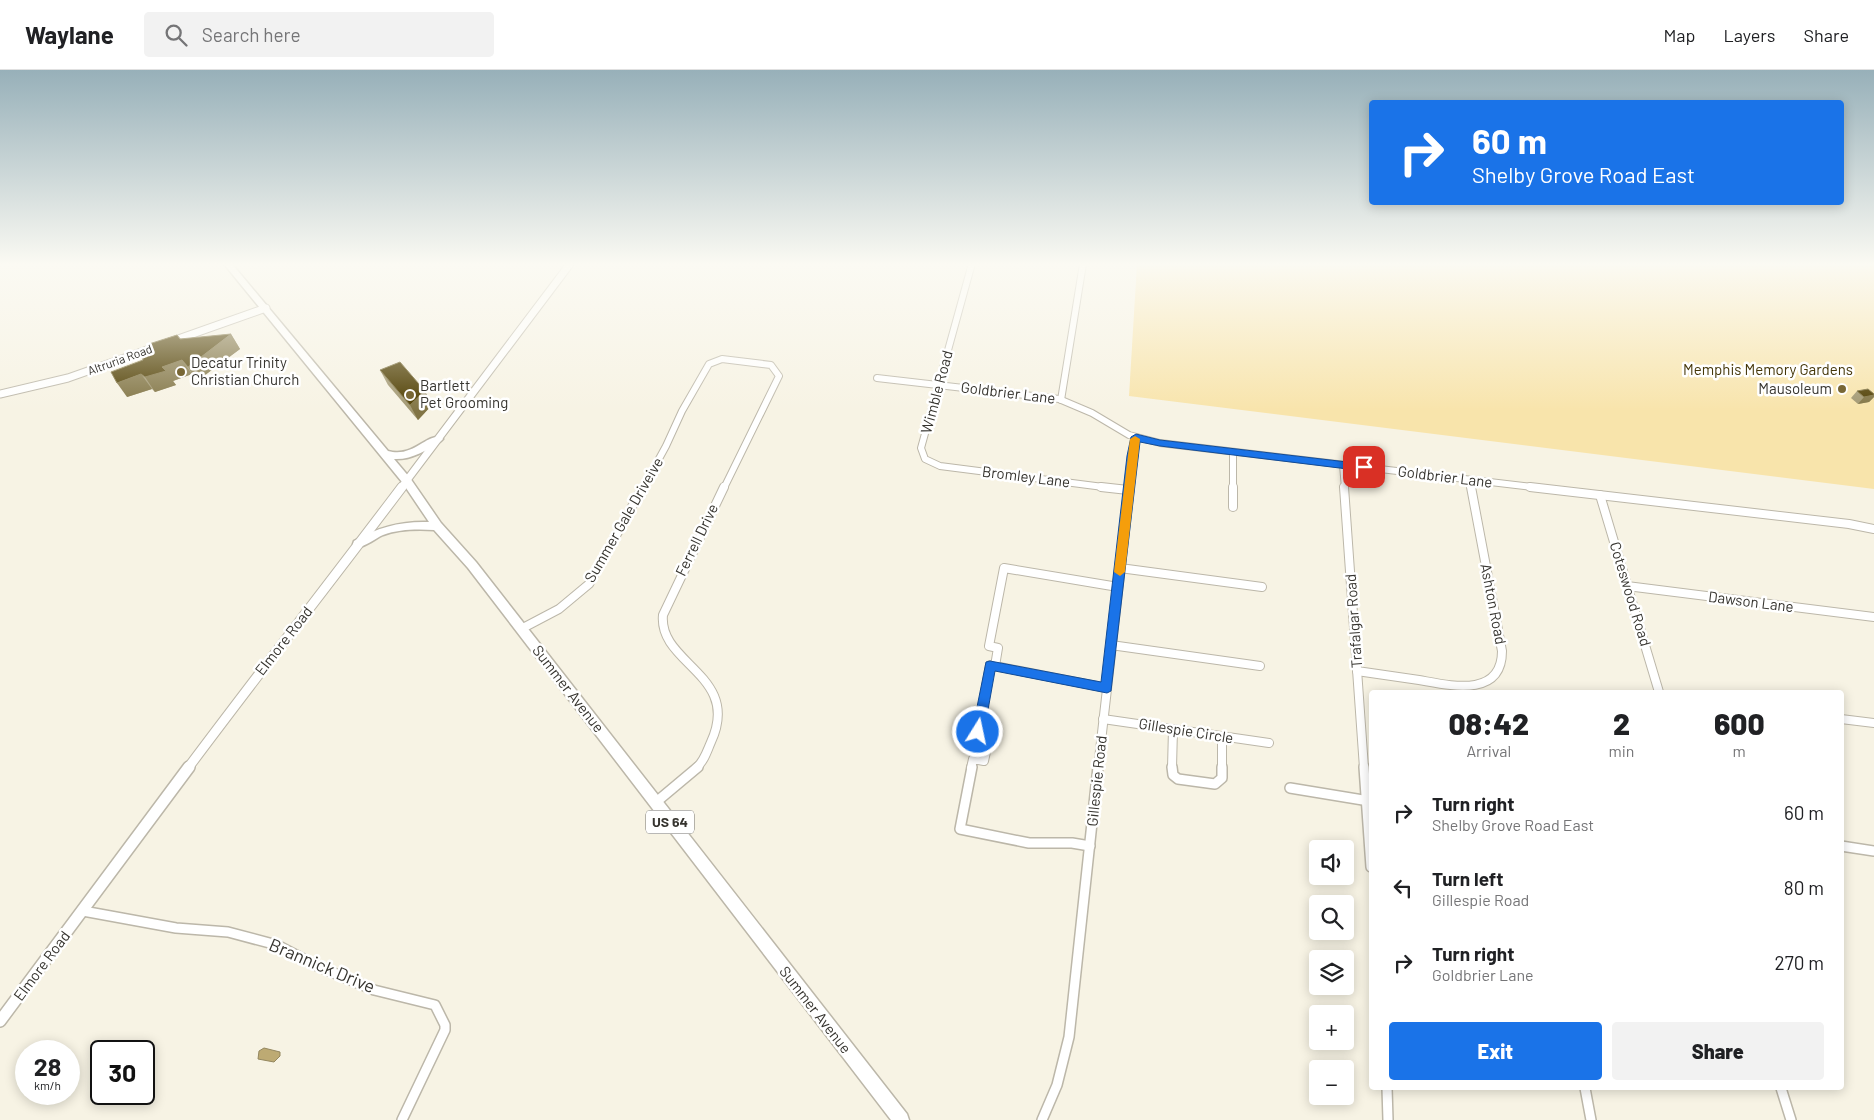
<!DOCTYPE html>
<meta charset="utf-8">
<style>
:root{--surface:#fff;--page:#f2f2f2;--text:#202124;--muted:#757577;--line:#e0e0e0;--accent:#1a73e8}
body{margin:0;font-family:Barlow,sans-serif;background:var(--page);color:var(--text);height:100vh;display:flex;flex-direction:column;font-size:19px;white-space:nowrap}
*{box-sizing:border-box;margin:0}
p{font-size:16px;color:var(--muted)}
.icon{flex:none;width:28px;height:28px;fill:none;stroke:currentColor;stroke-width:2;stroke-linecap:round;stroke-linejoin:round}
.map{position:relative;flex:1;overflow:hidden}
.panel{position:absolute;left:1369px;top:620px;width:475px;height:400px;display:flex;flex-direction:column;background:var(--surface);border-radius:5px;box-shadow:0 2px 12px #0003}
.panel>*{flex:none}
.banner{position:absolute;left:1369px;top:30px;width:475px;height:105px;border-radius:5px;box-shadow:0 2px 12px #0003;background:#1a73e8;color:#fff;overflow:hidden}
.buttons{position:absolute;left:1309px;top:770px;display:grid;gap:10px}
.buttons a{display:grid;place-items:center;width:45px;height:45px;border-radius:5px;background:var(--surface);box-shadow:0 2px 12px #0003;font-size:25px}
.speed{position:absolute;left:15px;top:970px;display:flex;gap:10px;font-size:25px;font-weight:700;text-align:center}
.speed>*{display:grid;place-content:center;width:65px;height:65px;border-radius:50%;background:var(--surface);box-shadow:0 2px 12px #0003;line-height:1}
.speed small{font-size:12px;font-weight:400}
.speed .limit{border:2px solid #111;border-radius:8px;background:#fff;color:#111}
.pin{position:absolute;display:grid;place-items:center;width:42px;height:42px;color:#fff;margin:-21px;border-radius:10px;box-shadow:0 2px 8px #0006}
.me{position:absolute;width:55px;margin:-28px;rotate:10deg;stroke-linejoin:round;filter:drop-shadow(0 0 4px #0008)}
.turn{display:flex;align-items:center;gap:18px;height:105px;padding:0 20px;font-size:22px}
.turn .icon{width:65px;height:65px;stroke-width:2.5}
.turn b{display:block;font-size:35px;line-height:42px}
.eta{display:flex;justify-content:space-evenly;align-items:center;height:85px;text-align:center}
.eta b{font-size:30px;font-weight:800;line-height:35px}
.cta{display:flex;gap:10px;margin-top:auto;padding:10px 20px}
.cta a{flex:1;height:58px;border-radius:5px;background:var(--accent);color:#fff;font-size:20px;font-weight:800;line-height:58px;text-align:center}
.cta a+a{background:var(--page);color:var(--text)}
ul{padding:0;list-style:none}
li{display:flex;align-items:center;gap:15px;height:75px;padding:0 20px}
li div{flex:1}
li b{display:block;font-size:19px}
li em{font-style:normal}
header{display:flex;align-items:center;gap:30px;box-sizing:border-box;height:70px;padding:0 25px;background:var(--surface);border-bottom:1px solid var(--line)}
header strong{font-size:24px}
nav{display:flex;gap:28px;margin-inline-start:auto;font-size:18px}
.search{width:350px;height:45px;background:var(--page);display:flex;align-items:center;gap:12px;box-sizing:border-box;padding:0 18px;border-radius:5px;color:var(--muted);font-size:19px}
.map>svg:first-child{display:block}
</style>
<header>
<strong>Waylane</strong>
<div class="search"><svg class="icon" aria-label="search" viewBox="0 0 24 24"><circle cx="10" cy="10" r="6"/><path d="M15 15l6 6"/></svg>Search here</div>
<nav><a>Map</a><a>Layers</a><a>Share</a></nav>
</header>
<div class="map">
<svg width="1874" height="1050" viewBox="0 0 1874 1050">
<rect width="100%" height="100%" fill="#f7f3e4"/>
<polygon fill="#f8e4ab" points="1137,194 1874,194 1874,419 1129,326"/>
<polygon fill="#bdaa73" stroke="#94875f" points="264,978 280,982 280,986 274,992 258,989 259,981"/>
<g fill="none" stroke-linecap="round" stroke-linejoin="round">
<g stroke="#bcb7a9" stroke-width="8">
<g id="minor-far2">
<polyline points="971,197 921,378 925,389 940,396 1111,418"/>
<polyline points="877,308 1059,329 1092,343 1129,365 1160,373 1541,418"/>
<polyline points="1061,330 1083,194"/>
<polyline points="1233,382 1233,418"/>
<polyline points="1343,395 1345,418"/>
<polyline points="1470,410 1471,418"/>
<polyline points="643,418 666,376 682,341 709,294 722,289 771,295 779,306 724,418"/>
<polyline points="1130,418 1136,367"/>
</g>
</g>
<g stroke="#bcb7a9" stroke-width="10">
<g id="minor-far1">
<polyline points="1101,417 1128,420"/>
<polyline points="1233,417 1233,437"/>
<polyline points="1344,417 1364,698"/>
<polyline points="1530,417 1849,454 1874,459"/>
<polyline points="1600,425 1659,622"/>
<polyline points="1120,498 1262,517"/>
<polyline points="1627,516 1874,547"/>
<polyline points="521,559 559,539 589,514 643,417"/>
<polyline points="1111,575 1260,596"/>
<polyline points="995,596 1107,618"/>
<path d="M1357,601C1378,604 1398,607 1419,610C1448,615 1502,629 1502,581L1471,417"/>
<polyline points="1103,649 1269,673"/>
<polyline points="1841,649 1874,653"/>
<polyline points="1222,666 1222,698"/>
<path d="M696,698C704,692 707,681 711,672C742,605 658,594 663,545L724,417"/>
<polyline points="971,698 973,689 984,691 990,664 978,662 990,595 995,596 998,578 989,576 1004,498 1118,517"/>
<polyline points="1098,698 1130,417"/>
<polyline points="1172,698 1173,659"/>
</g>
</g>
<g stroke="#bcb7a9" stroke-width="12">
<g id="minor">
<polyline points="972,697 960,759 1029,773 1072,773 1090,776"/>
<polyline points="1172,697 1173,705 1178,709 1215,714 1222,708 1222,697"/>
<polyline points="1364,697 1371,797"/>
<polyline points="1290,718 1369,731"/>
<polyline points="655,733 698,697"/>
<polyline points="1841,776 1874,781"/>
<polyline points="83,841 176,858 228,862 277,875 315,895 374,920 435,935 445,955 445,960 402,1050"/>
<polyline points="1387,1018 1388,1050"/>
<polyline points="1585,1018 1591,1050"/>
<polyline points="1781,1018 1791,1050"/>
<polyline points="1042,1050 1057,1015 1069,967 1098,697"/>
</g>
</g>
<g stroke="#bcb7a9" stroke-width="9">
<g id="tertiary-far2">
<polyline points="0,324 68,308 266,238"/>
<polyline points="401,418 570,194"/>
</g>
</g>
<g stroke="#bcb7a9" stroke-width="11">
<path id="tertiary-far1" d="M188,698C259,603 331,511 402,417"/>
</g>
<g stroke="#bcb7a9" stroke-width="14">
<polyline id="tertiary" points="0,951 189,697"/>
</g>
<g stroke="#bcb7a9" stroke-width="3">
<path id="primary" d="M224,194H232L388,381C413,388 426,364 441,367L443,369L441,371C427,380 412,390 394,389L410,408L441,453L476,492L907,1044L909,1050H891L468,498L434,460C417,459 399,459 383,465C374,469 363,479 354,477L353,474L354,471C378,457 401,451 429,452L402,412Z"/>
</g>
<use href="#minor-far2" stroke="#fff" stroke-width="6"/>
<use href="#minor-far1" stroke="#fff" stroke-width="8"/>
<use href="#minor" stroke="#fff" stroke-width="9"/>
<use href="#tertiary-far2" stroke="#fff" stroke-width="7"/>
<use href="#tertiary-far1" stroke="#fff" stroke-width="9"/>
<use href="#tertiary" stroke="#fff" stroke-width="11"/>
<use href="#primary" fill="#fff" fill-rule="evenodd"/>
</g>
<g fill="#a29872">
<polygon points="231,264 240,279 197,311 192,304 173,311 176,315 155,322 152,319 127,327 143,290 177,265 181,269"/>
<polygon points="380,300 432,335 418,350 388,315"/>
<polygon points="1857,321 1874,324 1874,327 1869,332 1858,334 1851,328"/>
</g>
<g fill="#817444">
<polygon points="231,264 240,279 197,311 188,297"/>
<polygon points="182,290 192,304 173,311 176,315 155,322 145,307 162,297"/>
<polygon points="141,304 152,319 127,327 117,313"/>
<polygon points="425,321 432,335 418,350 410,335"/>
<polygon points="1874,325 1874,327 1869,332 1858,334 1864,327"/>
</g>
<g fill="#4e3d00" stroke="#817444">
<polygon points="231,264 188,297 182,290 162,297 166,301 145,307 141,304 117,313 111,302 143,290 142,286 152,282 149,274 177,265 180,269"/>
<polygon points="400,292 425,321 410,335 380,300"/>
<polygon points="1868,319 1874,324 1874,325 1864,327 1857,321"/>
</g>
<linearGradient id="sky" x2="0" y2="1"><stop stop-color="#97b0b9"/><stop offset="0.57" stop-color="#fbfaf3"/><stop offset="1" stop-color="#fbfaf3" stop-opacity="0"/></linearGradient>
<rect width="1874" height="341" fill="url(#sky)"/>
<polygon fill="#1a73e8" stroke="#114b97" points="1136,364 1160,370 1364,394 1369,397 1364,401 1160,376 1140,372 1111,621 1107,623 995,601 984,662 982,666 978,668 974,666 972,662 986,592 990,591 1101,612 1127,386 1131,367"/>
<polygon fill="#f59e0b" points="1135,366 1140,369 1125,502 1120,506 1114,502 1130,369"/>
<g fill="#786735" stroke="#fff" stroke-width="2">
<circle cx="181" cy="302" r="5"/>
<circle cx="1842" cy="319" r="5"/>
<circle cx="410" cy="325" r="5"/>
</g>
<g text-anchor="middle" stroke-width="5" stroke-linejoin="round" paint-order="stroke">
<g font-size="12" fill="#36342f" stroke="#fff">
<text transform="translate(120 290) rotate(-20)" y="4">Altruria Road</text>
</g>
<rect fill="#fff" stroke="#72716d" stroke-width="1" x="646" y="740.5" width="48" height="23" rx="4"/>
<g font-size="14" font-weight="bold" fill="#36342f">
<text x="670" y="757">US 64</text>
</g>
<g font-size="15" fill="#36342f" stroke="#fff" text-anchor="start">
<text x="191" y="298">Decatur Trinity<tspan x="191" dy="17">Christian Church</tspan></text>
<text x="420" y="321">Bartlett<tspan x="420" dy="17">Pet Grooming</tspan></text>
<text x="1832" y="324" text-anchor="end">Mausoleum</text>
</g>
<g font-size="15" fill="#443608" stroke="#fff">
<text x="1768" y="305">Memphis Memory Gardens</text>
</g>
<g font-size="15" fill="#36342f" stroke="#fff">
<text transform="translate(937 322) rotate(-75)" y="5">Wimble Road</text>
<text transform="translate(1008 323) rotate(7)" y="5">Goldbrier Lane</text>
<text transform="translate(1026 407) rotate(7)" y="5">Bromley Lane</text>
<text transform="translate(1445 407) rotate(7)" y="5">Goldbrier Lane</text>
<text transform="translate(624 450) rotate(-60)" y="5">Summer Gale Driveive</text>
<text transform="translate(697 470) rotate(-64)" y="5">Ferrell Drive</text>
<text transform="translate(1630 524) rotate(73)" y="5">Coteswood Road</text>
<text transform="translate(1751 532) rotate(7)" y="5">Dawson Lane</text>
<text transform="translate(1493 534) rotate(79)" y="5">Ashton Road</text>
<text transform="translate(1354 551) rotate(-94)" y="5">Trafalgar Road</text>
<text transform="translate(284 571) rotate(-52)" y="5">Elmore Road</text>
<text transform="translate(568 619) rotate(52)" y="5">Summer Avenue</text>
<text transform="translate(1186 661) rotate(9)" y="5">Gillespie Circle</text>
<text transform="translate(1097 711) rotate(-84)" y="5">Gillespie Road</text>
<text transform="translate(42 896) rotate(-53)" y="5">Elmore Road</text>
<text transform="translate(815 940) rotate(52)" y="5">Summer Avenue</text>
</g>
<g font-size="18" fill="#36342f" stroke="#fff">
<text transform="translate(322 896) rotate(23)" y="6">Brannick Drive</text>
</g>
</g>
</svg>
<div class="buttons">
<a><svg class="icon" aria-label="sound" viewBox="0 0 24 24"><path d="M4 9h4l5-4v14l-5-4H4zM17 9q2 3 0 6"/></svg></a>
<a><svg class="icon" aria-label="search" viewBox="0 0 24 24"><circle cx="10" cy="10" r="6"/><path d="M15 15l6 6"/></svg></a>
<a><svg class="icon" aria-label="layers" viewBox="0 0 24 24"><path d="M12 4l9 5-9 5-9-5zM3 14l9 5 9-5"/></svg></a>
<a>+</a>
<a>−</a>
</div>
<div class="speed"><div>28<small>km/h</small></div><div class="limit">30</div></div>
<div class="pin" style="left:1364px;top:397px;background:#d93025"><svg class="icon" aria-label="arrive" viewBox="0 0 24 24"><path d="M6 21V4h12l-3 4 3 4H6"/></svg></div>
<svg class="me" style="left:978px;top:662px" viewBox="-20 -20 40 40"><circle r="17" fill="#1a73e8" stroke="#fff" stroke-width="3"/><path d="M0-11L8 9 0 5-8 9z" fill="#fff"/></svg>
<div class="banner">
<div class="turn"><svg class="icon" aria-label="right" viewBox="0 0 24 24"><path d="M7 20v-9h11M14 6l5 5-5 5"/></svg><div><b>60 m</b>Shelby Grove Road East</div></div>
</div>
<section class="panel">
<div class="eta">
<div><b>08:42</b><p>Arrival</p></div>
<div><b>2</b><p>min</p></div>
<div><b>600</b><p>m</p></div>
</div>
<ul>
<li><svg class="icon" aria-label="right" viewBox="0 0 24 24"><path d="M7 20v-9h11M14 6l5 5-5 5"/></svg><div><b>Turn right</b><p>Shelby Grove Road East</p></div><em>60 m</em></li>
<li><svg class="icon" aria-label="left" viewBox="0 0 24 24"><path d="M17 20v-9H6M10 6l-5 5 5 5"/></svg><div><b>Turn left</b><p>Gillespie Road</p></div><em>80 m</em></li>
<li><svg class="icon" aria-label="right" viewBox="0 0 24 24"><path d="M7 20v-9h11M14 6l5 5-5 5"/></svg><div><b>Turn right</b><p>Goldbrier Lane</p></div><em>270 m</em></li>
</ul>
<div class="cta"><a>Exit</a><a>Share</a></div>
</section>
</div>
